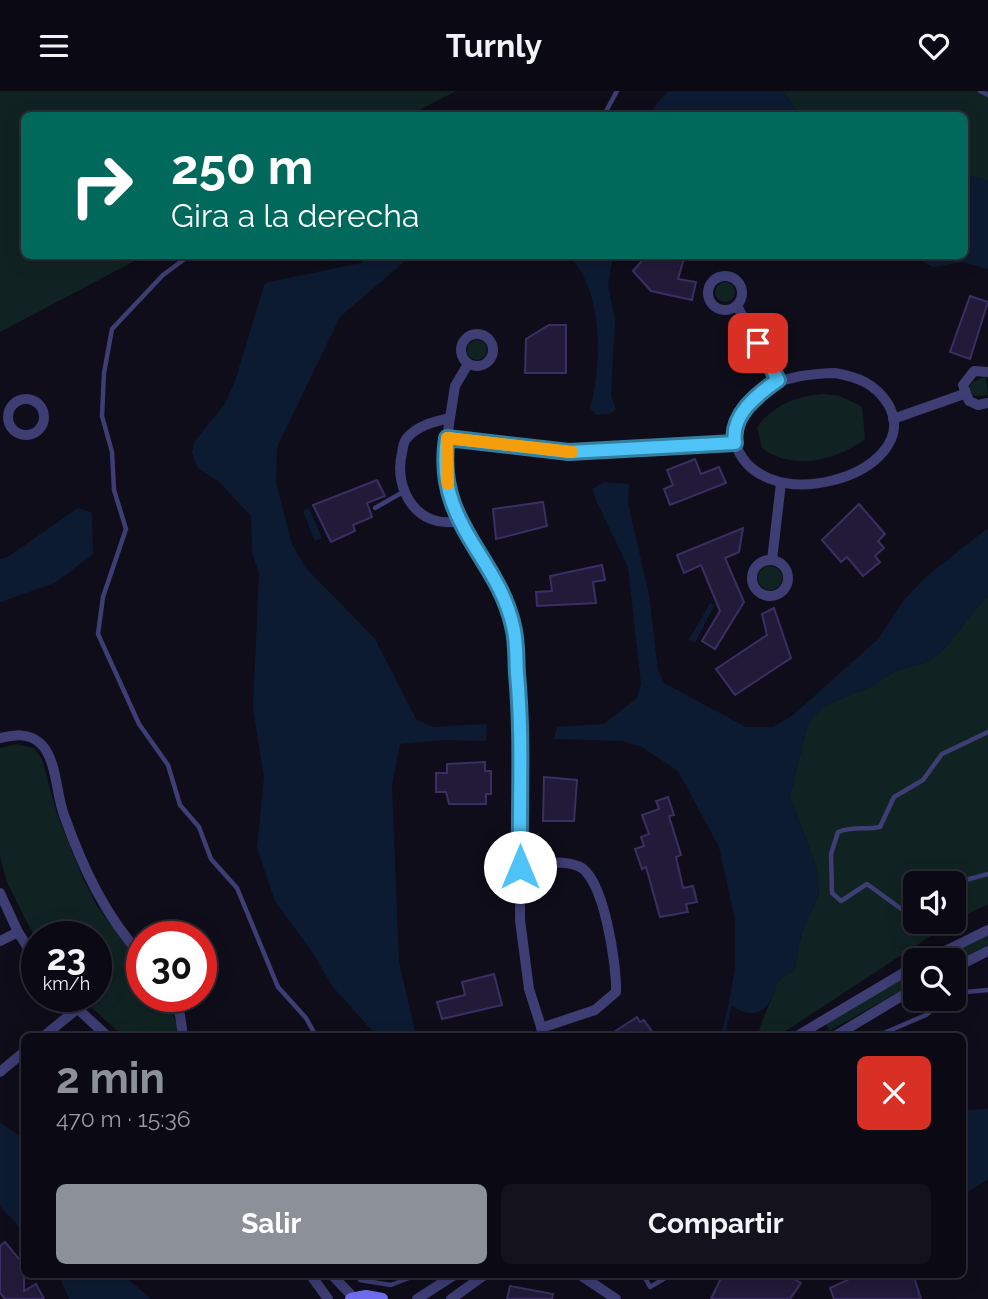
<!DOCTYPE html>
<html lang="es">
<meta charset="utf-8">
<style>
:root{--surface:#0b0a14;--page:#14131d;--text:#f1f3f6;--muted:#9a9aa0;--line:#2b2b34;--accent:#8c9099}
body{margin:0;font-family:Raleway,sans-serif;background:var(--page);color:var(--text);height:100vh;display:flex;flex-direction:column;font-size:26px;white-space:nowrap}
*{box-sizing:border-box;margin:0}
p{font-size:23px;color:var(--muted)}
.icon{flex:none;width:38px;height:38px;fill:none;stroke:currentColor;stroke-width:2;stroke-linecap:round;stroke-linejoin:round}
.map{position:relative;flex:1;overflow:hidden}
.panel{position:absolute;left:21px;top:942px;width:945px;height:245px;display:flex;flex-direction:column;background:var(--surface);border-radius:10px;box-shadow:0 4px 18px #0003,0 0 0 2px var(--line)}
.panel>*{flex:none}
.hud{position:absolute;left:21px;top:21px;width:947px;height:147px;border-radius:10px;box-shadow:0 4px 18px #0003,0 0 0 2px var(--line);background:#00695c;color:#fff;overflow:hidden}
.buttons{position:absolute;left:903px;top:780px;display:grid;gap:14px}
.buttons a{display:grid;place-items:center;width:63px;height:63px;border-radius:10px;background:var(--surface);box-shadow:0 4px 18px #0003,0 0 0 2px var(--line);font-size:35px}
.speed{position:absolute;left:21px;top:830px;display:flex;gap:14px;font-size:35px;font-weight:700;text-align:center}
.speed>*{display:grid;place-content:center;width:91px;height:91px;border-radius:50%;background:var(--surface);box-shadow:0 4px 18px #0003,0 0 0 2px var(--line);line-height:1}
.speed small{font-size:18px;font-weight:400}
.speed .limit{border:10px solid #d22;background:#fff;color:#111}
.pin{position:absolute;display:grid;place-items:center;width:60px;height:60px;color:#fff;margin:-30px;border-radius:14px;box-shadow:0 4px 10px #0006}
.me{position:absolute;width:77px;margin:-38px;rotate:0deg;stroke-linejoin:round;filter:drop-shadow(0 0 5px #0008)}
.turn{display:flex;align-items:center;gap:24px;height:147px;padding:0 35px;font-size:32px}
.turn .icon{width:91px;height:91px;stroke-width:2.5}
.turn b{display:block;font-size:49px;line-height:60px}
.round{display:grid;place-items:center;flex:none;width:74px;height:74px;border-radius:10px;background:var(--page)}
.overview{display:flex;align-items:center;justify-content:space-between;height:119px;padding:0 35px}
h1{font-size:42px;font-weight:700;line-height:52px;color:var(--accent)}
.cta{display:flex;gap:14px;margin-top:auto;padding:14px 35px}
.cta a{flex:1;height:80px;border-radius:10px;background:var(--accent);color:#fff;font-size:28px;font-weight:700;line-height:80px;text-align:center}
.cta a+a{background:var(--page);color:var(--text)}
header{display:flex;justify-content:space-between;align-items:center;height:91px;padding:0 35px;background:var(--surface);font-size:32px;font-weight:700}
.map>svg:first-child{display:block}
</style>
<header><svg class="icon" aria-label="menu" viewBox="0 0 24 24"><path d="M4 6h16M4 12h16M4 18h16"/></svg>Turnly<svg class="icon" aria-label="heart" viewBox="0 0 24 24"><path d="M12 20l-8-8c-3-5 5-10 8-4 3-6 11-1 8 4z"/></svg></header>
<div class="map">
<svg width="988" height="1208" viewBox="0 0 988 1208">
<rect width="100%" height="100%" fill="#0f0d1a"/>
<g fill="#102322">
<polygon points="0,0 456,0 409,24 24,24 24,164 144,165 0,241"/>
<polygon points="782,0 988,0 988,90 964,83 964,24 801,24"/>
<circle cx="725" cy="201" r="10"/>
<circle cx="477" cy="259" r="10"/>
<polygon points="986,285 988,304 974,305 968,298 973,291"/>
<path d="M823,303L840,305L862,316L865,348C836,369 794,381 762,357L757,336C773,314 797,305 823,303Z"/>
<circle cx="770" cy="487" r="12"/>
<path d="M988,503V813L954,830V793H915V831H952L778,945H758C762,925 772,911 777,891L795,878L801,844L819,802L817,778L790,705L808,632L826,614L871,596L895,580L928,571L944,558Z"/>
<polygon points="16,653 34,657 42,668 57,723 83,788 97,815 142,875 142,905 163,905 177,933 178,945 123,945 79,905 96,905 96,845 37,845 36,849 7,791 0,765 0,657"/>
<polygon points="988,844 988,854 954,871 935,870"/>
<polygon points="915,880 915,892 829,940 826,933"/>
</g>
<g fill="#0d1b32">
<polygon points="668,0 782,0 801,24 647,24"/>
<polygon points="964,83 988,90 988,178 963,171 933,176 912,165 964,164"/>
<polygon points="369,165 411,165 340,226 277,356 276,392 292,453 305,476 375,548 416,628 433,636 487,633 486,650 444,649 400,653 392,694 399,871 416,945 377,945 333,896 310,858 275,810 257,757 264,686 253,617 259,482 252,462 251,425 219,391 197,376 192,361 195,350 224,314 234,293 265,192 360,172"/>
<path d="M568,165H613L608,194L615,229L611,305L616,318L610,323L596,324L590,317C603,276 603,194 568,165Z"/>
<path d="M603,391L629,393L628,412L649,504L658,580L664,592L746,636H773L792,625L878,548L905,508L927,485L988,437V503L944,558L928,571L895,580L871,596L826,614L808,632L790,705L817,778L819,802L801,844L795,878L777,891C770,919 756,933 729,912L735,877V829L719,756L678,680L642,656L622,650L554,648L557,636L604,633L637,607L641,593L628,476L595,407L593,398Z"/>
<polygon points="78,417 92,422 93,463 55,492 0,511 0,468 6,467"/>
<polygon points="309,417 322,447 315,450 303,420"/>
<polygon points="710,512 714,515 695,552 689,549"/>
<polygon points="988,1018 988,1088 963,1104 963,1019"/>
<polygon points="0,1031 24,1048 24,1141 0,1115"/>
<polygon points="58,1183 122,1183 151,1208 69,1208"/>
</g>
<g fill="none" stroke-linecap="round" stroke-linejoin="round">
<polyline stroke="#0d1b32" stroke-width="3.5" points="723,945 730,914"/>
</g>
<g fill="#211b39" stroke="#392f62" stroke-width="2">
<polygon points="647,164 685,164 678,188 696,191 692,209 651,200 633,180"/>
<polygon points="970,205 988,211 970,268 950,261"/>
<polygon points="549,234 566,234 566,282 525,282 526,248"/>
<polygon points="695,368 701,383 719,376 726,392 670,414 664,398 673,394 667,379"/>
<polygon points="377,389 385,405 367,412 372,426 353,434 355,440 331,451 313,414"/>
<polygon points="543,411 547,435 496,448 493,418"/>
<polygon points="859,413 885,443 878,450 884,457 875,465 880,471 863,485 847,466 841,471 822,449"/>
<polygon points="743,437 739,461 725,467 744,511 715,558 702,550 720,520 701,474 684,482 677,464"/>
<polygon points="602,474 605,489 593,491 596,512 537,515 536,501 552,500 550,485"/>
<polygon points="774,517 791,567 735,604 716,578 767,544 762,523"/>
<polygon points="485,671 485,680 491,680 491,703 486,703 486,713 449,713 446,701 436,701 436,682 447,682 447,673"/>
<polygon points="544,686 577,689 574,730 543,730"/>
<polygon points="668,706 674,724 669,725 681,764 676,766 683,797 693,795 697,811 686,813 688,821 660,826 646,776 642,778 635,758 644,755 641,746 649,743 642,724 659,718 656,710"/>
<polygon points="494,883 502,914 442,928 437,911 465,904 462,891"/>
<polygon points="637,926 640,931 644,929 655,945 608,945"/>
<polygon points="5,1151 24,1174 24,1200 36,1193 44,1208 5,1208 0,1202 0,1155"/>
<polygon points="723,1183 785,1183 801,1192 790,1208 711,1208"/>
<polygon points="860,1183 913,1183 921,1208 834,1208 830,1197"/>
<polygon points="510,1195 553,1203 552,1208 507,1208"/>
</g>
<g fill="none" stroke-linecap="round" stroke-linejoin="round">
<g stroke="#3e3d74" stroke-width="4.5">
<polyline points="980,0 988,4"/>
<polyline points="604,24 617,0"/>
<polyline points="190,164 163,184 112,238 104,282 102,325 112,361 114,399 126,438 103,506 98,543 139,633 168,674 180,714 199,736 211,768 237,797 278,896 306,927 316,945"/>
<polyline points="375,417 403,401"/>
<polyline points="951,793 988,783"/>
<path d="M915,815L904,820L867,793L841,810L832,802L831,763L838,741C853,735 864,739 880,736L894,706L923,689L942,663L988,641"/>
<polyline points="954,902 988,899"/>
<polyline points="877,945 926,924 945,908"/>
<polyline points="359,1183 360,1189 391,1194 419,1183"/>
<polyline points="643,1183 650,1196 672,1183"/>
</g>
<g stroke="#3e3d74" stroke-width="10">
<circle cx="725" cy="202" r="17"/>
<polyline points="737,215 778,289"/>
<circle cx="477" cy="259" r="16"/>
<polyline points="468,273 455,295 445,359 450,413 503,506 514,535 521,672 520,829 529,898 544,945"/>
<polyline points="988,281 974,280 963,294 969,310 978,314 988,312"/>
<path d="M835,282C857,286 875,292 888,313C929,383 750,437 733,343C745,293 790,283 835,282Z"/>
<circle cx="26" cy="326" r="18"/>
<path d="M450,327C434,331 418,334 407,347C403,351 403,357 402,362C393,399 418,439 459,430"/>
<polyline points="893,328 964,303"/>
<polyline points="447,347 569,361 735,352"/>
<polyline points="772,469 781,392"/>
<circle cx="770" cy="487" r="18"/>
<path d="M0,647C14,644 29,641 41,653C57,669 56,703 64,724C82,775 105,825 142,865"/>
<path d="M520,776C539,773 559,768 578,775C604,784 617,876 616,901L595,919L541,937"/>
<polyline points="0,802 18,841 37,871"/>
<polyline points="0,850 18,841"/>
<polyline points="925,870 988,839"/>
<polyline points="954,877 988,860"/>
<polyline points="64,905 107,945"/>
<polyline points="171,905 180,924 183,945"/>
<polyline points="44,945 77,918"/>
<polyline points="797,945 915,875"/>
<polyline points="835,945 915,897"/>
<polyline points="0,981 24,961"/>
<polyline points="310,1183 328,1208"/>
<polyline points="331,1183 354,1207"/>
<polyline points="579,1183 616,1208"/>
<polyline points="417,1208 456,1183"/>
<polyline points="451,1208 486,1183"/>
</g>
<polyline stroke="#6f6dee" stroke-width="12" points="351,1208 366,1205 382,1208"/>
</g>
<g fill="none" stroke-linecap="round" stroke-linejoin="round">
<g stroke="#337fa1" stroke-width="18">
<path id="route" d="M520,776C519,712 523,647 517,583C516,567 517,550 513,535C497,464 434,432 447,347L569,361L735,352C730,324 758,303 778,289L758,252"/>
</g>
<use href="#route" stroke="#4fc3f7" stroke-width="12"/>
<polyline stroke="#f59e0b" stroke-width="12" points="448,393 447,347 572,361"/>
</g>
</svg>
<div class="buttons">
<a><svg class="icon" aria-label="sound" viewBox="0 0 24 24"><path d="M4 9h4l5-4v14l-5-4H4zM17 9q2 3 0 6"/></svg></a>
<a><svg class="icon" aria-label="search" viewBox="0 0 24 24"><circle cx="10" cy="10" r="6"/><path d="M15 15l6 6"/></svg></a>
</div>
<div class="speed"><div>23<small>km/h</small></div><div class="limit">30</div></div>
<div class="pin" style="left:758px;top:252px;background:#d93025"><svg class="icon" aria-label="arrive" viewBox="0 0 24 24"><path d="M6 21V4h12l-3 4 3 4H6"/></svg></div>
<svg class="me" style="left:520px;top:776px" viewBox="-20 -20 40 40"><circle r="19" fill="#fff"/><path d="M0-13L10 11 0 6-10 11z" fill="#4fc3f7"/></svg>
<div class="hud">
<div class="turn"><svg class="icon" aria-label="right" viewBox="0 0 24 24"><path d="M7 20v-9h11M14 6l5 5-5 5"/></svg><div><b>250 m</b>Gira a la derecha</div></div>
</div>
<section class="panel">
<div class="overview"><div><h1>2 min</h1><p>470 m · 15:36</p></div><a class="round" style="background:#d93025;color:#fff"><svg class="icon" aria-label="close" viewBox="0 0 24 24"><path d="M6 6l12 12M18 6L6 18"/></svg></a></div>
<div class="cta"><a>Salir</a><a>Compartir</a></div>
</section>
</div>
